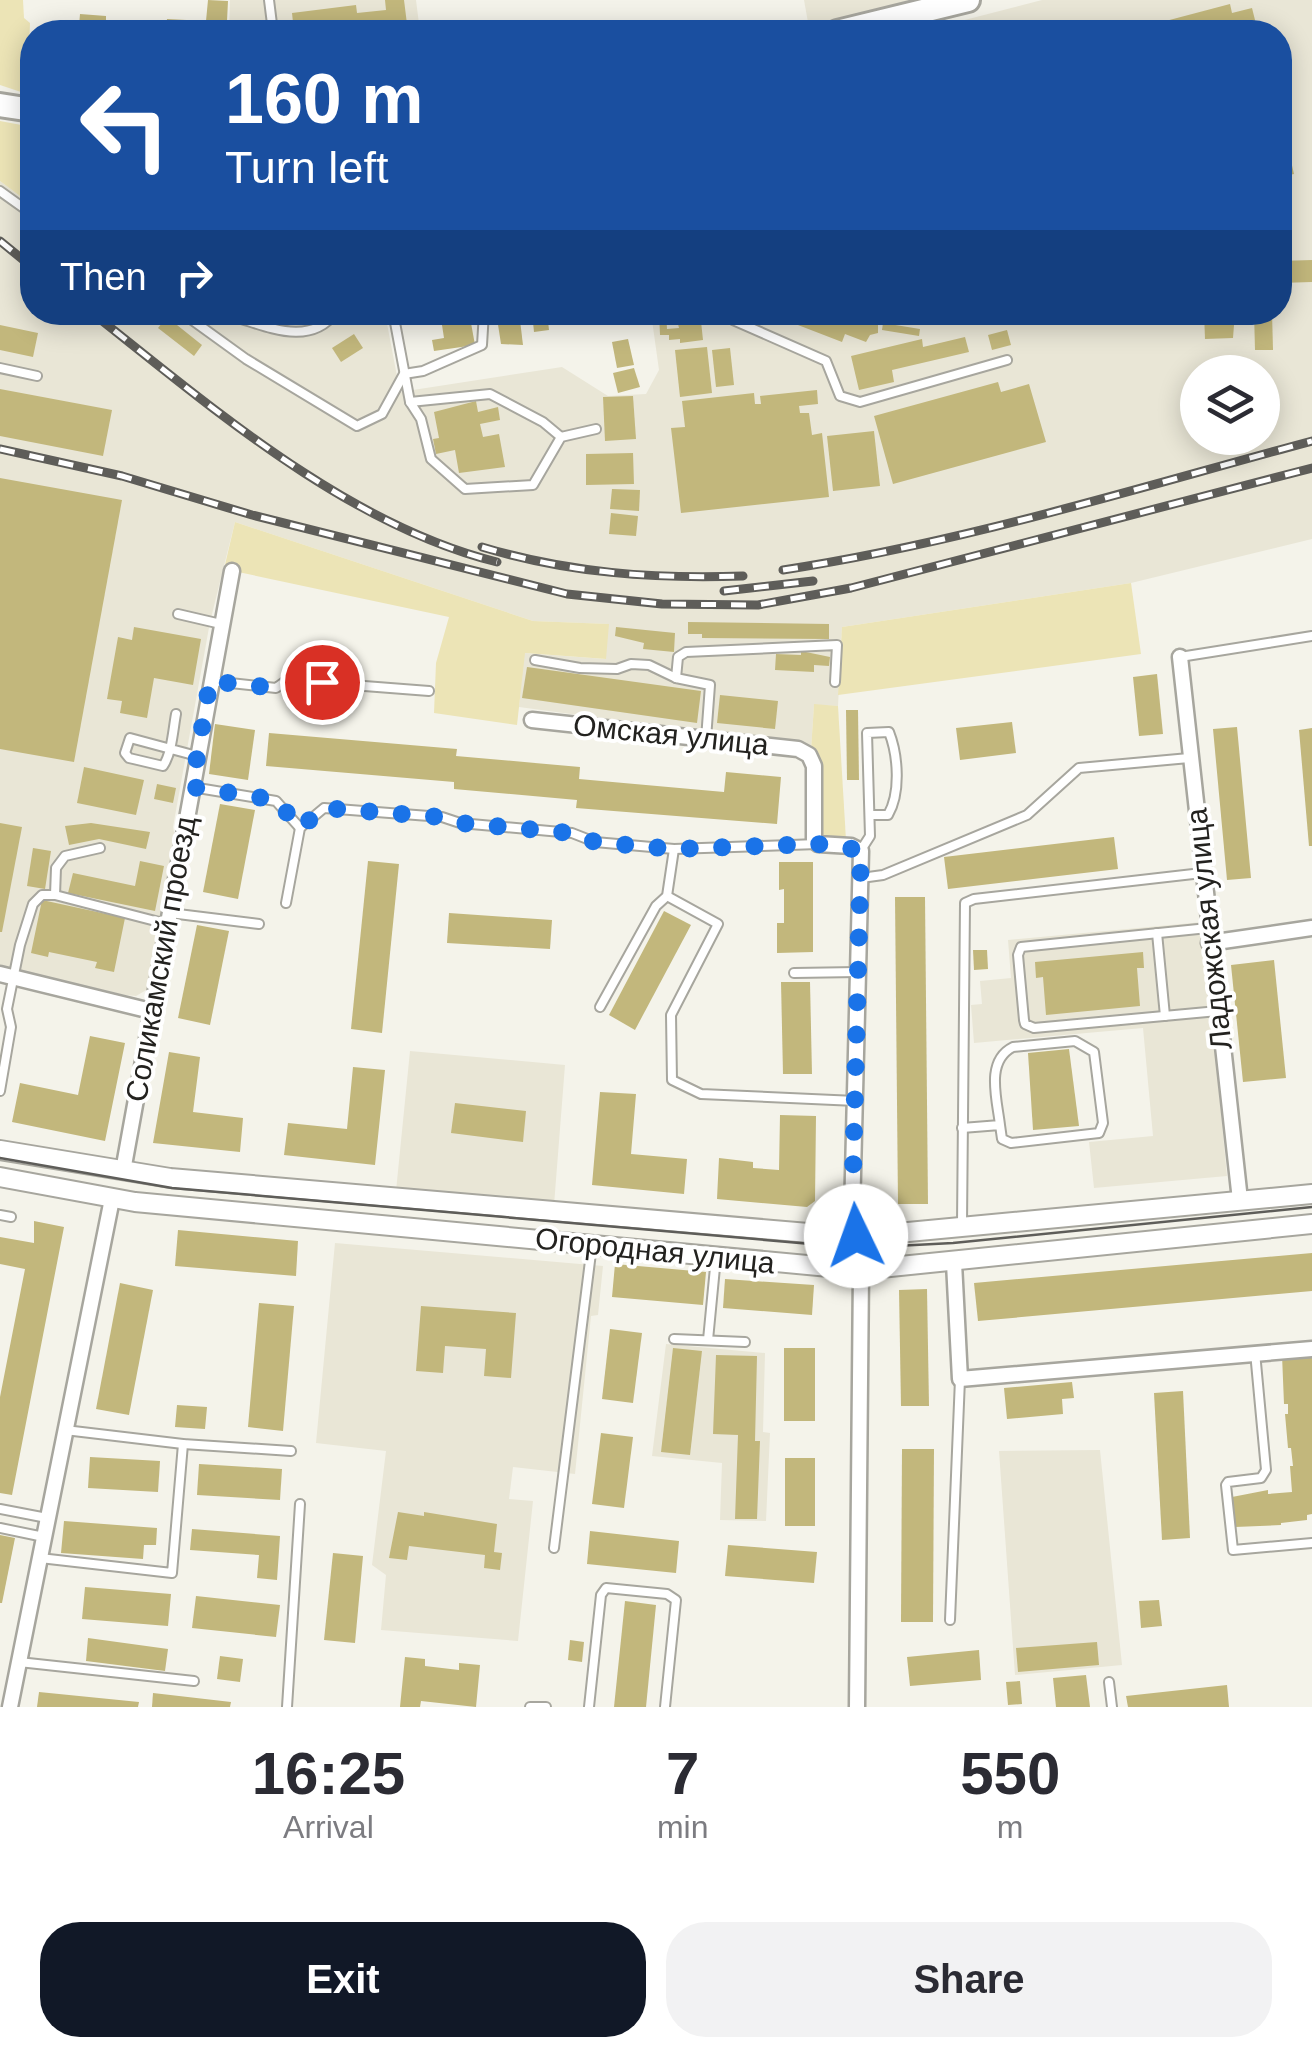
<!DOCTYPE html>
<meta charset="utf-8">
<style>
:root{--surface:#fff;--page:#f2f2f3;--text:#2b2b33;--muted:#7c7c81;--accent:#111827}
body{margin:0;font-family:Arial,sans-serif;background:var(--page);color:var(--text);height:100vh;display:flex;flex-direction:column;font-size:38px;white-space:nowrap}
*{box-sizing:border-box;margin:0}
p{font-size:32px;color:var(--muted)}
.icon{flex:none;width:55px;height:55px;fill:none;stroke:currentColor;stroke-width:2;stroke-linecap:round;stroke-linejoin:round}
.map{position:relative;height:1707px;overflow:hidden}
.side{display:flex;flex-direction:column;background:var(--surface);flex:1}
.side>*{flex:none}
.top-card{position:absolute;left:20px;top:20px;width:1272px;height:305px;border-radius:40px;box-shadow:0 5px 25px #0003;background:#1a4fa0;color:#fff;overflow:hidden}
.fabs{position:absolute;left:1180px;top:355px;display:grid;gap:20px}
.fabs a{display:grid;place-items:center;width:100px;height:100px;border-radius:50%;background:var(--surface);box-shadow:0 5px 25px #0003;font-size:50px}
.pin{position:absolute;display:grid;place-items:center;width:85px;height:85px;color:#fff;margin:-42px;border:5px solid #fff;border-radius:50%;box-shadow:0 2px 10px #0007}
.me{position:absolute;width:110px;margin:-55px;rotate:357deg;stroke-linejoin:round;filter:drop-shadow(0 0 8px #0008)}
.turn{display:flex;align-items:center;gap:35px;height:210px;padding:0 40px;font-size:45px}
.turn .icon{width:130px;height:130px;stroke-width:2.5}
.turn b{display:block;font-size:70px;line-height:85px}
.then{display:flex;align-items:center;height:95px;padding:0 40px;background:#0003;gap:20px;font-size:38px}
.eta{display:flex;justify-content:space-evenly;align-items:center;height:170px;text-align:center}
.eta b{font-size:60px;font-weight:700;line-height:70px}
.action{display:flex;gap:20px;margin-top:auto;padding:20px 40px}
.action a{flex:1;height:115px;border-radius:40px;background:var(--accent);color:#fff;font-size:40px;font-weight:700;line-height:115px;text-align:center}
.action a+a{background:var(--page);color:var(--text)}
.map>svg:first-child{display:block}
</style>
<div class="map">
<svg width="1312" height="1707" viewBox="0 0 1312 1707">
<rect width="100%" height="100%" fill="#f4f3ea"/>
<g fill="#e9e6d6" fill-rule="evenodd">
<polygon points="230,0 416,0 420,32 229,32"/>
<polygon points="804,0 910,0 809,28"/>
<path d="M1042,0H1312V539L1131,583L842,627L838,706L814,705L811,751L802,745L519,707L524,653L605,659L608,624L533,621L235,522L210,622L173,827L176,843L148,989L136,996L125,995L0,966V181L32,205V312L385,313L400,392L562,367L608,396L646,394L659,370L651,313L1280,312V32H918ZM1198,372H1262V438H1198Z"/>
<polygon points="1203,922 1227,1176 1094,1188 1089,1142 1153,1136 1143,1028 974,1043 971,1005 982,1004 980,981 1011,978 1008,940"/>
<polygon points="410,1051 565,1065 554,1205 396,1191"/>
<polygon points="335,1243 603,1266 598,1315 591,1316 575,1474 513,1467 509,1499 533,1501 518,1641 381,1630 386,1575 372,1565 386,1451 316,1443"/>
<polygon points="666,1344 765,1353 763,1432 770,1433 766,1521 720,1520 722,1463 652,1456"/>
<polygon points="1100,1450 1122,1665 1015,1675 999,1451"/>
</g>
<g fill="#ece4b6">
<polygon points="0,0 23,0 24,18 30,23 27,94 0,85"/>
<polygon points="0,121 32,127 32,205 0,181"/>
<polygon points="235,522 533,621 609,624 606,659 525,653 517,725 434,713 436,663 449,617 224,569"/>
<polygon points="1131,583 1141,654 838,695 842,627"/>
<polygon points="814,704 838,706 846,840 822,838 817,833 811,751"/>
</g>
<g fill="#c2b77c">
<polygon points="208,0 228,1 227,21 221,20 220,32 166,32 167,19 206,21"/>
<polygon points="385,0 404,0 408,32 294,32 292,13 356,5 357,13 386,10"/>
<polygon points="1230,4 1232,13 1252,8 1258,32 1124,32"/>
<polygon points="80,14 106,16 106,26 115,27 115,32 72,32 73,25 79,26"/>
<polygon points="1286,140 1294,174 1280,177 1280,141"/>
<polygon points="1312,260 1312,282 1280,283 1280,261"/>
<polygon points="440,312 469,312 475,345 434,351 432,340 444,338"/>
<polygon points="496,312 519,312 523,345 501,344"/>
<polygon points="532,312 547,312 549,330 534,332"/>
<polygon points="659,312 666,312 667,329 679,328 678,324 669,325 668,312 700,312 703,340 680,343 680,339 669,340 669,335 660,335"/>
<polygon points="788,312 847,312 878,325 878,333 870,335 866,342 845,334 842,342 785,320"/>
<polygon points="1204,312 1235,312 1233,338 1205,339"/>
<polygon points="1254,312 1272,312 1273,350 1255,350"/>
<polygon points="167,317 202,345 194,356 158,328"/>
<polygon points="883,323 920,329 919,336 882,330"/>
<polygon points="0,325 38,333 33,357 0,350"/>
<polygon points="1007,330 1011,345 992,350 988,335"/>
<polygon points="354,334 363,348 341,362 332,348"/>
<polygon points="965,337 969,352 892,370 894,382 859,390 851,356 922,339 923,347"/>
<polygon points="628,339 634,365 617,368 612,342"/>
<polygon points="707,347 712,393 680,397 675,350"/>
<polygon points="730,348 734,385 716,387 712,350"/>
<polygon points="634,368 640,387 618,393 613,373"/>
<polygon points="998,382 1001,392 1029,384 1046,442 893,484 874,416"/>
<polygon points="0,389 112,410 103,456 0,436"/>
<polygon points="817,390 818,404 799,406 800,413 809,413 812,435 822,433 829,497 681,513 671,428 685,427 682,401 754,393 755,404 761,404 760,396"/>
<polygon points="633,396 636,439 605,441 603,397"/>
<polygon points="476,401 478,412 498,407 500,420 480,424 483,437 499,434 505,467 459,473 455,450 436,454 433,439 439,438 434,412"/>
<polygon points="874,431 880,486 833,491 827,436"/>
<polygon points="633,453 634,484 586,485 586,454"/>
<polygon points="0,478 122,500 74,762 0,749"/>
<polygon points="612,489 640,490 639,511 610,509"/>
<polygon points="611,513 638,516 636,536 609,534"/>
<polygon points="688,622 829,624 829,639 702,638 702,634 688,634"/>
<polygon points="134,627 201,639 193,685 154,678 147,718 120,713 122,701 107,699 118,637 132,640"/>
<polygon points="616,627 675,633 674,652 643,649 644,643 615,636"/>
<polygon points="801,651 830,657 829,666 814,665 814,672 775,670 776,654 801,655"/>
<polygon points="527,667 701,691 697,723 522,698"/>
<polygon points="1157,674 1163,734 1139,736 1133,677"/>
<polygon points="720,695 778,701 775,729 717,723"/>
<polygon points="846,710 858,710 859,780 847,780"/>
<polygon points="1012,722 1016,753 960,760 956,728"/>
<polygon points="215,724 255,730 248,780 209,774"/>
<polygon points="1237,727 1251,878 1227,880 1213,729"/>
<polygon points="1312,728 1312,846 1309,846 1299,730"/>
<polygon points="269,733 457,749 456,756 580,767 579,779 724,792 726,772 781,777 777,824 576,808 577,800 454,789 454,782 266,766"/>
<polygon points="84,767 144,780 136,815 77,803"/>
<polygon points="157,784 176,788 173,803 154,799"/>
<polygon points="220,804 255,810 238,899 203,892"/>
<polygon points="0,823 22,827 2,932 0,932"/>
<polygon points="91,823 150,832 146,849 99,839 69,845 65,826"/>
<polygon points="1114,837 1118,869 948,889 944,857"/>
<polygon points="33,848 51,851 45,889 27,886"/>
<polygon points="140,861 164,866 155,911 68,893 73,873 135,886"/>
<polygon points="368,861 399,864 382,1033 351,1029"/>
<polygon points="779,862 813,862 813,952 777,953 777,923 784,923 784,889 779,890"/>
<polygon points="895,897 925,897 928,1204 898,1204"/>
<polygon points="42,900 125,918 114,972 95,968 97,962 49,952 48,957 31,953"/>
<polygon points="664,911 691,925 635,1030 609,1015"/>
<polygon points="449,913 552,920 550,949 447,943"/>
<polygon points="197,925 229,931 210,1025 178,1018"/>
<polygon points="973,950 987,950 988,969 974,970"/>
<polygon points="1143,952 1144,968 1137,968 1140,1006 1046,1015 1043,977 1036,978 1035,962"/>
<polygon points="1274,960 1286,1078 1243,1082 1231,965"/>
<polygon points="781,982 810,982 812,1074 783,1074"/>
<polygon points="90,1036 125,1043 105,1141 12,1122 20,1083 78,1095"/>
<polygon points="1069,1049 1079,1126 1033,1130 1028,1053"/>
<polygon points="169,1052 200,1057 193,1112 243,1118 240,1152 153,1143"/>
<polygon points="353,1067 385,1070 375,1165 284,1155 288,1123 347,1129"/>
<polygon points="600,1092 636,1094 631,1154 687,1159 684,1194 592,1185"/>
<polygon points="455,1103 526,1111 523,1142 451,1133"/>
<polygon points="780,1115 816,1116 815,1201 807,1207 717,1199 719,1158 753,1162 753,1168 779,1170"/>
<polygon points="34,1221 64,1227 12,1495 0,1493 0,1397 25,1269 0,1264 0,1237 34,1243"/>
<polygon points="178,1230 298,1241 296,1276 175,1266"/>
<polygon points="1312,1253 1312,1291 978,1321 974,1283"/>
<polygon points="615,1264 706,1272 703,1305 612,1297"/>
<polygon points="725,1279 814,1285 812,1315 723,1308"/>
<polygon points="120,1283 153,1290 129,1415 96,1409"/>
<polygon points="927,1289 929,1406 901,1406 899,1290"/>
<polygon points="259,1303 294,1306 283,1431 248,1427"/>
<polygon points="421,1306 516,1313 511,1378 484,1376 486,1349 445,1346 443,1373 416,1371"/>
<polygon points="610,1329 642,1333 633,1403 602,1399"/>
<polygon points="673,1348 702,1351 690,1455 661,1452"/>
<rect x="784" y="1348" width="31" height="73"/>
<polygon points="1312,1352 1312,1514 1307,1515 1307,1520 1281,1523 1281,1525 1235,1527 1232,1497 1268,1490 1268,1494 1292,1492 1290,1466 1293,1466 1291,1448 1288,1448 1285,1414 1288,1414 1288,1404 1284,1404 1282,1355"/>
<polygon points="716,1355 757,1356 755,1441 760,1441 757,1519 735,1519 738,1435 713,1434"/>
<polygon points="1072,1382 1074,1398 1062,1399 1063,1414 1007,1419 1004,1388"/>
<polygon points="1183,1391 1190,1538 1162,1540 1154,1393"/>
<polygon points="177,1405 207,1407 205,1429 175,1427"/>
<polygon points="601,1433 633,1437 624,1508 592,1504"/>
<polygon points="902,1449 934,1449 933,1622 901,1622"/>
<polygon points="90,1457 160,1461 158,1492 88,1488"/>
<rect x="785" y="1458" width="30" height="68"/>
<polygon points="199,1464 282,1469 280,1500 197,1495"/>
<polygon points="398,1512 424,1516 424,1512 497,1524 494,1552 502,1553 500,1570 484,1568 485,1555 409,1546 407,1560 389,1558"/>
<polygon points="64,1521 157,1528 156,1545 144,1545 143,1559 61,1553"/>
<polygon points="192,1529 280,1536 277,1580 257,1578 259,1555 190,1550"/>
<polygon points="590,1531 679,1541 676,1573 587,1564"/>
<polygon points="0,1535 15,1538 2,1603 0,1603"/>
<polygon points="728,1545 817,1552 814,1583 725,1576"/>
<polygon points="333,1553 363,1556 355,1643 324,1640"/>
<polygon points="85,1587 171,1594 168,1626 82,1619"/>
<polygon points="196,1596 280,1605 276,1637 192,1628"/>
<polygon points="1159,1600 1162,1626 1141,1628 1139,1601"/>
<polygon points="625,1601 656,1605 646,1707 614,1707"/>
<polygon points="88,1638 168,1649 165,1671 86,1661"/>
<polygon points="570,1640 584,1642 582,1662 568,1660"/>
<polygon points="1097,1642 1099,1665 1018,1672 1016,1648"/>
<polygon points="979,1650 981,1680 910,1686 907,1657"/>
<polygon points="220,1656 243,1659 240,1682 217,1679"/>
<polygon points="405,1657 425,1659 425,1666 459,1670 459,1663 480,1665 476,1707 421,1701 420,1707 400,1707"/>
<polygon points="1086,1675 1090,1707 1056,1707 1053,1678"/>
<polygon points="1020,1681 1022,1704 1008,1705 1006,1682"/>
<polygon points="1227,1685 1229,1707 1128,1707 1126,1696"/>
<polygon points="39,1692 139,1702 138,1707 37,1707"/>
<polygon points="153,1693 231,1702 230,1707 152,1707"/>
</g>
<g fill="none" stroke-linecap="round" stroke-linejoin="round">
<g stroke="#a7a69e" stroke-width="12">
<g id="service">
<polyline points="269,0 273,32"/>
<polyline points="0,191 32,214"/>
<polyline points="181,312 246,359 357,426 382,414 404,374 423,371 482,345 484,312"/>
<path d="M235,312V317C269,327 310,347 336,312"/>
<polyline points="393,312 410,402 421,419 431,459 465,489 533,485 561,437 596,429"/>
<polyline points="727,312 733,320 826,361 840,396 860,402 1007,360"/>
<polyline points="0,368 37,376"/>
<polyline points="410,402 490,394 543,422 561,437"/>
<polyline points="178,614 221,624"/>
<polyline points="1180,657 1312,636"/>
<polyline points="535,660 580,668 617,669 631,664 649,665 676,678"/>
<polyline points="212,681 276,688 287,680 429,691"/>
<path d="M176,714C173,730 172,753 163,766L129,758L125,753L130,738L197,756"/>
<polyline points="706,739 710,685 676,678 678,657 686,652 837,645 835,682"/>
<polyline points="192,787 276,801 300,828"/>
<path d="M861,850L870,836L867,733L889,732C898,755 901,793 888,815H870"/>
<polyline points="861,878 883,875 1027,815 1079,768 1189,758"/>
<polyline points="55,895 56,868 65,856 100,848"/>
<polyline points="667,896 718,924 671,1015 672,1080 701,1094 856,1101"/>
<polyline points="286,903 300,828 324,808 442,817 460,823 572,833 595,842 674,849 818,844"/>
<polyline points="170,913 259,924"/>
<polyline points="1208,928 1021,947 1018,955 1024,1020 1025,1024 1034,1028 1218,1011"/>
<polyline points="1157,933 1165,1016"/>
<polyline points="794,973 858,972"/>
<polyline points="600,1007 656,906 667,896 674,849"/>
<polyline points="0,1091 11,1027 7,1009 20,945 33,904 42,895 55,895 167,924"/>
<path d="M962,1128L1000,1125C997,1099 985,1061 1013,1047L1075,1041L1094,1052L1103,1123L1099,1133L1011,1143L1002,1139L1000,1125"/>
<polyline points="0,1215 11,1217"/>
<polyline points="962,1224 965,903 974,899 1202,873"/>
<polyline points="674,1339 745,1342"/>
<polyline points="708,1340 716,1257"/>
<polyline points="1255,1352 1266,1470 1261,1478 1228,1482 1226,1485 1233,1550 1312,1543"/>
<polyline points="65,1430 183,1444 291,1451"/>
<polyline points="0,1509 47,1518"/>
<polyline points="0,1528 44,1537"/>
<polyline points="554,1548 592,1245"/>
<polyline points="40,1558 172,1573 183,1444"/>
<polyline points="950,1620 960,1379"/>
<polyline points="19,1662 194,1681"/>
<polyline points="1109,1682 1112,1707"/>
<polyline points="287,1707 300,1504"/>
<polyline points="530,1707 546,1707"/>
<polyline points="589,1707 601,1595 606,1588 667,1594 676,1600 665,1707"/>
</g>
</g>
<g stroke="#a7a69e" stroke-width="19">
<g id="minor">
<polyline points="1180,657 1240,1200"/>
<polyline points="532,720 798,749 809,755 814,766 814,840 818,844 851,846 861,851 852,1214 855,1237"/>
<polyline points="1209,943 1312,928"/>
<polyline points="0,974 151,1011"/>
<polyline points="123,1171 232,571"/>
<polyline points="954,1263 960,1379 1312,1349"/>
<polyline points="10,1707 112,1199"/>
<polyline points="857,1707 861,1270"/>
</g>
</g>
<g stroke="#a7a69e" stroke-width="22">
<g id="tertiary">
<polyline points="0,1150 170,1178 855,1237 1312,1194"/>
<polyline points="0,1177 135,1202 861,1270 1312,1224"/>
</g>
</g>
<g stroke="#a7a69e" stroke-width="28">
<g id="primary">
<polyline points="837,32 968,0"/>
<polyline points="0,105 32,110"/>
</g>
</g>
<use href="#service" stroke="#fff" stroke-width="8"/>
<use href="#minor" stroke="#fff" stroke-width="14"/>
<use href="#tertiary" stroke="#fff" stroke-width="18"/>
<use href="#primary" stroke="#fff" stroke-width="22"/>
<polyline stroke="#5e5d59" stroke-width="2.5" points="0,1158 172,1188 857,1248 953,1243 1312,1207"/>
<g stroke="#5e5d59" stroke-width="9">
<g id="rail">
<polyline points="0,241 32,267"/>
<path d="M91,312C210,406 347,525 497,562"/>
<polyline points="0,449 122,476 252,515 567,594 662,604 758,605 851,588 1312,468"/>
<path d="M482,547C568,573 654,579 743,576"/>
<path d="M783,570C962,543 1137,488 1312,441"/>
<polyline points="724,591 813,581"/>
</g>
</g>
<use href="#rail" stroke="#fff" stroke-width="5" stroke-dasharray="15" stroke-linecap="butt"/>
</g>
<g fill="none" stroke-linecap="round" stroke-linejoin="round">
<polyline stroke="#1a73e8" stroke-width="18" stroke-dasharray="0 32.4" points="322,682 287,680 276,688 210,681 192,787 276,800 300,828 324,808 442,817 460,823 572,833 595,842 674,849 818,844 861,850 852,1214 856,1236"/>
</g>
<g text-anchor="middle" stroke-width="8" stroke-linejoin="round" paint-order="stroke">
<g font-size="30" fill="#23221f" stroke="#fff">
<text transform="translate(671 735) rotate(6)" y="10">Омская улица</text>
<text transform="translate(1209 929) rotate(-96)" y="10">Ладожская улица</text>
<text transform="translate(161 959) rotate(-80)" y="10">Соликамский проезд</text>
<text transform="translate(655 1251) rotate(6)" y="10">Огородная улица</text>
</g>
</g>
</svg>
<div class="fabs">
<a><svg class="icon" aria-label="layers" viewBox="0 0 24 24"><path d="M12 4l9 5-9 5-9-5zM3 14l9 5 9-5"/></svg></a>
</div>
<div class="pin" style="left:322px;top:682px;background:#d93025"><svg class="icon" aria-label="arrive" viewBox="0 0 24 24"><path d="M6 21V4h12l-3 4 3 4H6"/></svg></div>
<svg class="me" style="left:856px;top:1236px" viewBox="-20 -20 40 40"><circle r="19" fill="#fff"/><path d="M0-13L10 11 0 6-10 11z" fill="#1a73e8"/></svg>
<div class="top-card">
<div class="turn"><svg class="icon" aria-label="left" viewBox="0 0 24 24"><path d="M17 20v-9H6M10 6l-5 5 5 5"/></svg><div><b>160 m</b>Turn left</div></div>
<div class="then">Then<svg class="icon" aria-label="right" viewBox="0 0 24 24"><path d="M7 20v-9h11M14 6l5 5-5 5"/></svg></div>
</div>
</div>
<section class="side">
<div class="eta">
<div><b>16:25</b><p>Arrival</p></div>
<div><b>7</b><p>min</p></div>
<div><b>550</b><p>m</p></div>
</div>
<div class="action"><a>Exit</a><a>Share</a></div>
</section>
